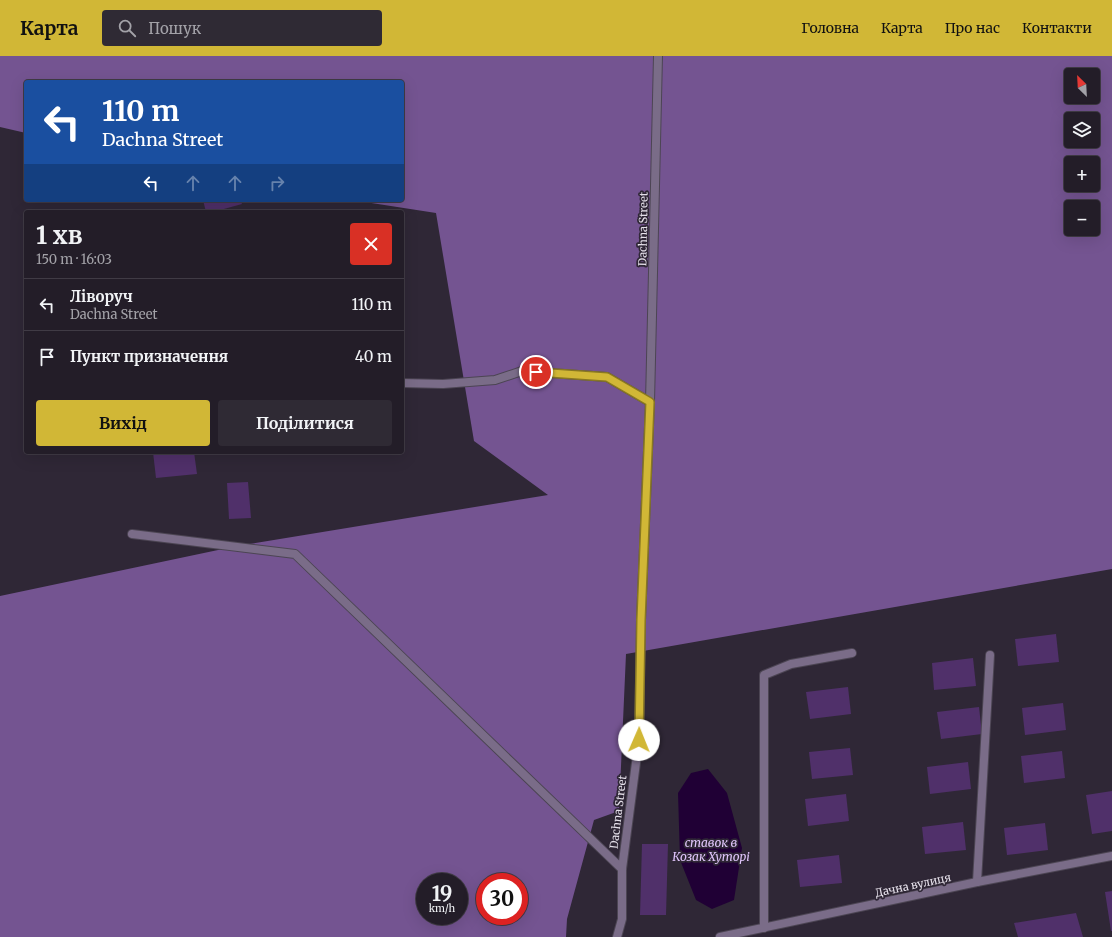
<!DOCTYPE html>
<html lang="uk">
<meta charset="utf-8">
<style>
:root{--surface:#231d28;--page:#2f2a34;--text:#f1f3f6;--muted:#a3a2a8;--line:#403b45;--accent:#d1b736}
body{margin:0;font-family:Merriweather,serif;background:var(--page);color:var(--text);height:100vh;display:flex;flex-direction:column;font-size:15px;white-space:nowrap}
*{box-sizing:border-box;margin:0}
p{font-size:13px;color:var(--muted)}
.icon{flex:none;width:22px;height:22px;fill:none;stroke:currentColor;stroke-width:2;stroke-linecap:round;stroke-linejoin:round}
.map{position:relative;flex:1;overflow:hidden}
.sheet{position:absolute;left:24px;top:154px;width:380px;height:244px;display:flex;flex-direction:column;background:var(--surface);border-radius:4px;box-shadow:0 4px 16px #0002,0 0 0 1px var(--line)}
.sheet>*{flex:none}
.banner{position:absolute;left:24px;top:24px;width:380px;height:122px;border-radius:4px;box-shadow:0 4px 16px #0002,0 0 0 1px var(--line);background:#1a4fa0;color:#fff;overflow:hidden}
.needle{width:26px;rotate:336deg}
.buttons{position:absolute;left:1064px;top:12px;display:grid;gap:8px}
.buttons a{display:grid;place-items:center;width:36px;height:36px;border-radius:4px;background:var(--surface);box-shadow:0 4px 16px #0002,0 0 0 1px var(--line);font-size:20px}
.speed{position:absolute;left:416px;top:817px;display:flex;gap:8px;font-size:20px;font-weight:700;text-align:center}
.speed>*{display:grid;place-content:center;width:52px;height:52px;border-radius:50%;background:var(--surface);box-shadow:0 4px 16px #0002,0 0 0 1px var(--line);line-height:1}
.speed small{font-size:10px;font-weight:400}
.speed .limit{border:6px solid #d22;background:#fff;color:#111}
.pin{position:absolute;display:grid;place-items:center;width:34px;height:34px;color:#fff;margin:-17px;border:2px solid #fff;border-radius:50%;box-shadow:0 1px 4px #0007}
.me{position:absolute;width:44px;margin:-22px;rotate:1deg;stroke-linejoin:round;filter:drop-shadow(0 0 3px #0008)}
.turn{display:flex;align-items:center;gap:14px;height:84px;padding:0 12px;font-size:18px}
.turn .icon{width:52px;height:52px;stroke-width:2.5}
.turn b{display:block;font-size:28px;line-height:34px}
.lanes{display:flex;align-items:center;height:38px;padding:0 12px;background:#0003;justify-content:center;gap:20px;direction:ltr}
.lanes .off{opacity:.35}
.round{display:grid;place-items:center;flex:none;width:42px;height:42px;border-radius:4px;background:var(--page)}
.head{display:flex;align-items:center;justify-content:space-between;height:68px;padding:0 12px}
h1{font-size:24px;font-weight:700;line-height:30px}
.action{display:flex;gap:8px;margin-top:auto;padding:8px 12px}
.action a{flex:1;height:46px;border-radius:4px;background:var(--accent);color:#111;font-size:16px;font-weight:700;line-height:46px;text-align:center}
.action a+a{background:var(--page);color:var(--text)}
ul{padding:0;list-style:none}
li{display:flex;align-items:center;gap:12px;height:52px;padding:0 12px;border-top:1px solid var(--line)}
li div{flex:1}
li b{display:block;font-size:15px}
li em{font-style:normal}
header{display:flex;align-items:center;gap:24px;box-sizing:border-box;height:56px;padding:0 20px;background:var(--accent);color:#111}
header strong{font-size:19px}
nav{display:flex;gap:22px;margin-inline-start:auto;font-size:14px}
.search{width:280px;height:36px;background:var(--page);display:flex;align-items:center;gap:10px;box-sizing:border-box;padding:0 14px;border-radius:4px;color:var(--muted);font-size:15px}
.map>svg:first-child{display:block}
</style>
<header>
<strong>Карта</strong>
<div class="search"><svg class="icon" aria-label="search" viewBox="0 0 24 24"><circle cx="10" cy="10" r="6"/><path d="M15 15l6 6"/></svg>Пошук</div>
<nav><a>Головна</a><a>Карта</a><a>Про нас</a><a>Контакти</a></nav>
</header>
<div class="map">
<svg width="1112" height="881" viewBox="0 0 1112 881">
<rect width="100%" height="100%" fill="#2f2736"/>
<path fill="#745491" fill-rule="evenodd" d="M0,0H1112V513L626,598L619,755L594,764L567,863L566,881H0V540L237,490L548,439L474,385L436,157L352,144H402V26H26V77L0,71ZM1071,19H1093V41H1071ZM1071,63H1093V85H1071ZM1071,107H1093V129H1071ZM1071,151H1093V173H1071ZM425,826H459V860H425ZM485,826H519V860H485Z"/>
<polygon fill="#200035" points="708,713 727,737 742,792 734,844 712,853 696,844 680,804 678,737 691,717"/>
<g fill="#50306a">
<polygon points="203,144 240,144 242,148 213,156 206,156"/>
<polygon points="153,396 194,396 197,418 156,422"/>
<polygon points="248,426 251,462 229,463 227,427"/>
<polygon points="1056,578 1059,606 1018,610 1015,583"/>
<polygon points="973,602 976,630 934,634 932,607"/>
<polygon points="848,631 851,658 810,663 806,636"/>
<polygon points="1063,647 1066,674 1025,679 1022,652"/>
<polygon points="979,651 982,678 941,683 937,656"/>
<polygon points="850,692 853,719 812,723 809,696"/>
<polygon points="1062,695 1065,722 1024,727 1021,700"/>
<polygon points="968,706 971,733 930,738 927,711"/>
<polygon points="1112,735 1112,775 1092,778 1086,739"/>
<polygon points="846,738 849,765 808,770 805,743"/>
<polygon points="963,766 966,794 925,798 922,771"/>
<polygon points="1045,767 1048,794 1007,799 1004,772"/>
<polygon points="642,788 668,788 666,859 640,859"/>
<polygon points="839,799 842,827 800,831 797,804"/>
<polygon points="1112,835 1112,875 1111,875 1105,836"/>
<polygon points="1076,857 1083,881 1018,881 1014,867"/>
</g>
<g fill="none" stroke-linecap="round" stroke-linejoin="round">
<g stroke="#4c4553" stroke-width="10">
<g id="lane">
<polyline points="977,826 990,599"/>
<polyline points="720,881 977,826 1112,800"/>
</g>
</g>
<g stroke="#4c4553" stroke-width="10">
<g id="street">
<polyline points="402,327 443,328 495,324 522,315 607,321 650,346"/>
<polyline points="132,478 295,498 622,813"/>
<polyline points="764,872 764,619 791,608 852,597"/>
<polyline points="617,881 622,863 622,813 639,684 641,564 650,346 658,0"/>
</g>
</g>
<use href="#lane" stroke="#7a6c88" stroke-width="8"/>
<use href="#street" stroke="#7a6c88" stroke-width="8"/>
</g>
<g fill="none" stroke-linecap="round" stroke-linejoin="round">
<g stroke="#887723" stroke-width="10">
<polyline id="route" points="536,316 607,321 650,346 641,564 639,684"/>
</g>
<use href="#route" stroke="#d1b736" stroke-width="7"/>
</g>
<g text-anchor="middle" stroke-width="3.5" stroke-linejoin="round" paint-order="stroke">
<g font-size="11" fill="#e5e0ea" stroke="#2f2736">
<text transform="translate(643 173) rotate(-89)" y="4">Dachna Street</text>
<text transform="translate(618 756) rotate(-83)" y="4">Dachna Street</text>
<text transform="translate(913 829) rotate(-12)" y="4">Дачна вулиця</text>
</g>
<g font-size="12" font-style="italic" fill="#e0c5fb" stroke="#2f2736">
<text x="711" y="791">ставок в<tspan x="711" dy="14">Козак Хуторі</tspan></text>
</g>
</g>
</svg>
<div class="buttons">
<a><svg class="needle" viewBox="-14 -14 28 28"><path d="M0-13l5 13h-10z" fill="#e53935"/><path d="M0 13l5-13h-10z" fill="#a3a2a8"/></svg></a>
<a><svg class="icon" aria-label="layers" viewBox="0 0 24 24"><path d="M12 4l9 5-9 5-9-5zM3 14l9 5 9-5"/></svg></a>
<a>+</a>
<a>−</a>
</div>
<div class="speed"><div>19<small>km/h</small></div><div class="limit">30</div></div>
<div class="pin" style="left:536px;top:316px;background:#d93025"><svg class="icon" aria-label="arrive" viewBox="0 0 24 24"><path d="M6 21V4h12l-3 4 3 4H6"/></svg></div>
<svg class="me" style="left:639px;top:684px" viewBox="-20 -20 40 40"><circle r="19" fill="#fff"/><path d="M0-13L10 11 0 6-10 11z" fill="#d1b736"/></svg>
<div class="banner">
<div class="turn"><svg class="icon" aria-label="left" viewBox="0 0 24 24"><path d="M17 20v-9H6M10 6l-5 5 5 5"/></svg><div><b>110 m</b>Dachna Street</div></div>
<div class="lanes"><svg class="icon" aria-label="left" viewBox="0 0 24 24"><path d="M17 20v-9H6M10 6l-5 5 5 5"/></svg><svg class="icon off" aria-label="ahead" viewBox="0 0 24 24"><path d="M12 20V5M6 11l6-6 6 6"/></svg><svg class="icon off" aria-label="ahead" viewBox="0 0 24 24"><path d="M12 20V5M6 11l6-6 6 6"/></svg><svg class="icon off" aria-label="right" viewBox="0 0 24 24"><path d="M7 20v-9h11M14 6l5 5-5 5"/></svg></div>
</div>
<section class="sheet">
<div class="head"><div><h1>1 хв</h1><p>150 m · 16:03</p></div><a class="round" style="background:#d93025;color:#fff"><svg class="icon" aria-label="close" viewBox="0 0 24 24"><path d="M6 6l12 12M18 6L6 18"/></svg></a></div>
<ul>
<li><svg class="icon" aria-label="left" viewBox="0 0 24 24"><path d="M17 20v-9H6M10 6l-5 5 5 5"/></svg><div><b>Ліворуч</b><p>Dachna Street</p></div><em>110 m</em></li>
<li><svg class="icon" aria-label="arrive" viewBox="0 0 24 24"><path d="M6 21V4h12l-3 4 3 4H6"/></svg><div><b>Пункт призначення</b></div><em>40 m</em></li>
</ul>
<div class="action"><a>Вихід</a><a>Поділитися</a></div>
</section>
</div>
